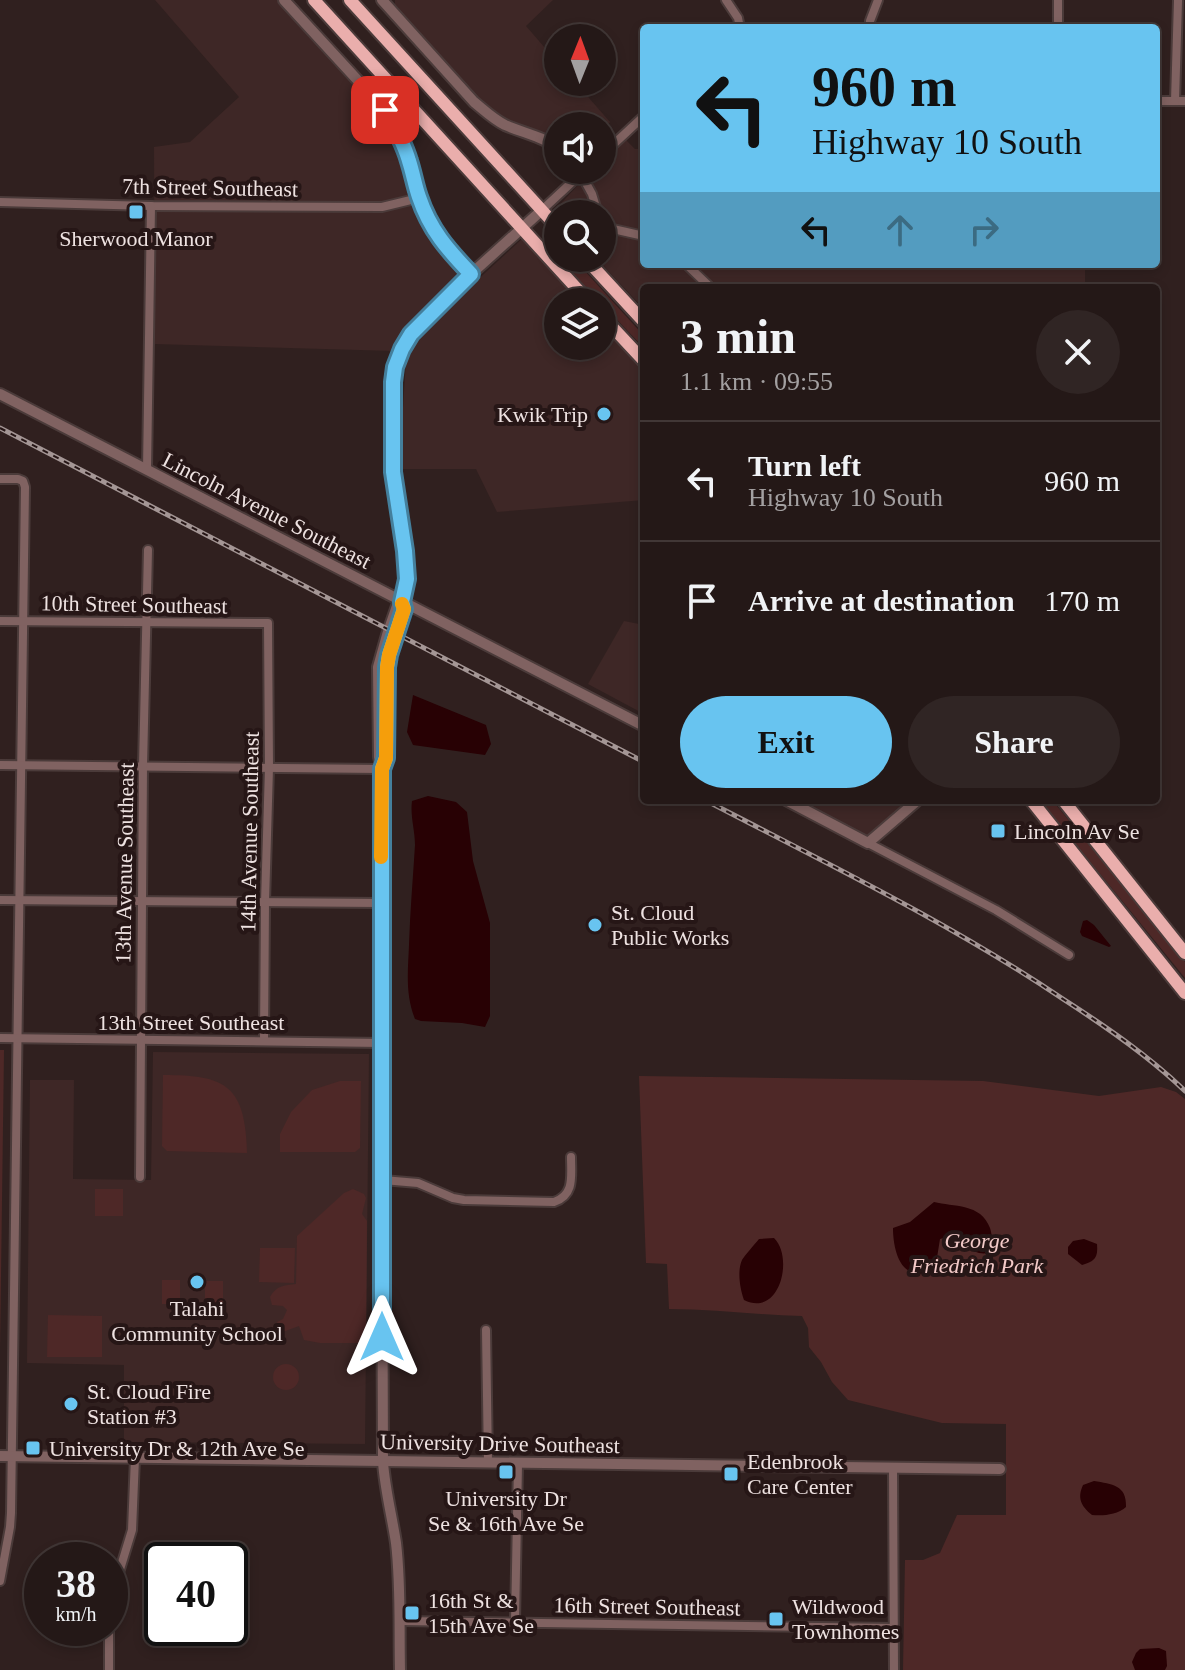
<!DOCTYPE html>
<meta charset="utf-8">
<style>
:root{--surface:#241817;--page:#302524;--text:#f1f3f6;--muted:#a3a0a1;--line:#413736;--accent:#68c4f0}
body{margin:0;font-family:"Times New Roman",serif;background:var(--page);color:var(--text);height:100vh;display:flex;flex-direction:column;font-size:30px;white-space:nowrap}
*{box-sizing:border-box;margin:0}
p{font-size:26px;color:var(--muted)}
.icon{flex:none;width:44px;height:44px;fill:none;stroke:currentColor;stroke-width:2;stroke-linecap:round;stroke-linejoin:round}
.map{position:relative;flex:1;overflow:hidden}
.details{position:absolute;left:640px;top:284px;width:520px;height:520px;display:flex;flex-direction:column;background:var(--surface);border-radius:8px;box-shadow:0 4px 12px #0003,0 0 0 2px var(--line)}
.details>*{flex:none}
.hud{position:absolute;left:640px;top:24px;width:520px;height:244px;border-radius:8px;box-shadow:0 4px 12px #0003,0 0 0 2px var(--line);background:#68c4f0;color:#111;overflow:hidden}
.needle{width:52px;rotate:1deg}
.tools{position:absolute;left:544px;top:24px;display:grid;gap:16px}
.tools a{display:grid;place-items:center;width:72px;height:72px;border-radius:50%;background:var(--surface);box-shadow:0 4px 12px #0003,0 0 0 2px var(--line);font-size:40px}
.speed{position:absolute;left:24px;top:1542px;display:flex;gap:16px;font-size:40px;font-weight:700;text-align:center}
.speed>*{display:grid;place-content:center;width:104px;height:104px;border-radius:50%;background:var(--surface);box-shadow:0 4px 12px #0003,0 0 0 2px var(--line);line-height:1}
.speed small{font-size:20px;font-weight:400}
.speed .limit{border:4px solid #111;border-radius:12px;background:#fff;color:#111}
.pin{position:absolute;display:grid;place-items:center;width:68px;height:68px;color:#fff;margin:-34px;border-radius:16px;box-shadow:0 4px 12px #0006}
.me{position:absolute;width:88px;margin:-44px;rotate:0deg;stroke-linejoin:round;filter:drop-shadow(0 0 6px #0008)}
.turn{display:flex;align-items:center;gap:28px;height:168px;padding:0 40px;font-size:36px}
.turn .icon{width:104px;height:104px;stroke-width:2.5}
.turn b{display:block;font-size:56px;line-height:68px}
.lanes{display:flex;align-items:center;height:76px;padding:0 40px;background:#0003;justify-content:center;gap:40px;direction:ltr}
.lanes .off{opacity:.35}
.round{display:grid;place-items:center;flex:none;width:84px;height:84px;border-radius:42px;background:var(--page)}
.summary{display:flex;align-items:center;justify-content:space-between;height:136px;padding:0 40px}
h1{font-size:48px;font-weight:700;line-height:60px}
.button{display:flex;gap:16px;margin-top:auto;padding:16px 40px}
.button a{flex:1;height:92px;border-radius:48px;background:var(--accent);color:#111;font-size:32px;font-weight:700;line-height:92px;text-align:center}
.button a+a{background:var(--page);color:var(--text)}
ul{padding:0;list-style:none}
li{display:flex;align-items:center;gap:24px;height:120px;padding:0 40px;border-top:2px solid var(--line)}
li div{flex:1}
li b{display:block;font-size:30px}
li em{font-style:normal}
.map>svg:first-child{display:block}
</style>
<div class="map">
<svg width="1185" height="1670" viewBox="0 0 1185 1670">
<rect width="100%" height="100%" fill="#30201f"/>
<g fill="#3e2726">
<polygon points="155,0 280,0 383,111 396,135 412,193 425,225 463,276 426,309 412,325 394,351 155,344 154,147 190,142 239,97"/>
<polygon points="395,0 553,0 526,26 558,63 558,82 575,82 610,122 602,130 602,126 558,126 558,153 547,146 489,121 454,89 460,84 395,10"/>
<polygon points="622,136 635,149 644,149 644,264 1085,264 1085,288 644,288 644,309 596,258 602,258 602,214 558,214 558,218 553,212 592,170 602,170 602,158"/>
<polygon points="522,239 580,302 558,302 558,346 602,346 602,326 644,371 644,500 497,512 476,469 399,469 406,361 414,344 424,329"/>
<polygon points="624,621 644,625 644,714 588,684"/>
<polygon points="800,800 911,800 868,837"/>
<polygon points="153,1052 369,1054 365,1444 124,1442 124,1365 27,1363 30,1080 74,1080 73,1179 151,1180"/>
</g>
<g fill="#4e2827">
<polygon points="558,258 573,258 644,336 644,348"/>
<polygon points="1040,800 1052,800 1185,962 1185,978"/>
<polygon points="0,1050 4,1050 0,1350"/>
<path d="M163,1075C227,1075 245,1086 247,1153L167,1151L162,1146Z"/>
<path d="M639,1076L983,1081L1099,1096L1161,1087L1176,1092L1185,1099V1670H903L905,1560H923L940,1553L957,1515H1006V1424L942,1423L848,1400L832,1382L821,1362L809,1347L808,1328L802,1316C757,1315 713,1309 669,1309L667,1264L646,1263Z"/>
<polygon points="340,1081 361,1081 360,1148 355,1152 280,1152 280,1134 291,1112 312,1090"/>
<rect x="95" y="1189" width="28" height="27"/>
<path d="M353,1189L364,1194L366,1198L362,1214L367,1221L366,1343H320L304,1340L299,1326L280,1333L277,1322L283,1319L287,1310L283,1306L272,1305L270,1297C276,1286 284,1285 296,1284L297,1236L344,1193Z"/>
<polygon points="260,1248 295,1248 294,1283 259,1282"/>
<rect x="162" y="1280" width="18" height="24"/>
<rect x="205" y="1281" width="18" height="24"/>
<polygon points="48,1315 102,1316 102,1357 47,1357"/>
<circle cx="286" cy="1377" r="13"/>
</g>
<g fill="#280104">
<polygon points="413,695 486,725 491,744 485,755 413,745 407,732"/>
<path d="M428,796L456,802L467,812L473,861L490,923V1016L485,1027L462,1023L421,1021L415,1019C405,994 408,971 409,945C410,911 413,878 415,845C415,830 410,816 412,801Z"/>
<polygon points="1087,920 1094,925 1111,946 1109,947 1082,936 1080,932 1083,921"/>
<path d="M934,1202C953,1207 981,1203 990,1228C993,1237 992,1245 988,1253C973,1256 962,1242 950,1236L940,1239L935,1270C928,1272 922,1275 915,1273C897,1270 893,1243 893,1228L910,1222Z"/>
<path d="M774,1238C794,1257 780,1318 744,1300C740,1289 737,1271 742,1260C744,1256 755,1244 759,1239Z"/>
<path d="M1084,1239L1097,1244C1098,1258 1095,1261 1082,1265L1068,1254V1247L1073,1241Z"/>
<path d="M1094,1481C1112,1484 1127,1485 1126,1507C1117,1515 1103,1516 1092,1515C1081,1506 1077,1498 1083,1485Z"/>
<polygon points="1159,1648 1166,1651 1167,1666 1165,1670 1135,1670 1132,1662 1136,1653 1140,1649"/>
</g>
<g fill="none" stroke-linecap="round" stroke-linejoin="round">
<g stroke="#4b3b3a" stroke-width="12">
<g id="minor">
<polyline points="726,0 738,18 740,28"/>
<polyline points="870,28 870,21 878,0"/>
<polyline points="1058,28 1058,0"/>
<polyline points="1156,101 1185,101"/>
<polyline points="1175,101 1178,1"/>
<polyline points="602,155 644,116"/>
<polyline points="581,174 592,194 598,214"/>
<polyline points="0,202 151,206 382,207 419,198"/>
<polyline points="542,210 585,170"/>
<polyline points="602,224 604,227 644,236"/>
<polyline points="686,264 711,288"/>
<polyline points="147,470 151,206"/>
<polyline points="0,479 18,479 23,481 25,487 11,1513 10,1527 0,1581"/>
<polyline points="0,621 268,623 269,768 265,902 264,1041"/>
<polyline points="0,765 382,769"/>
<polyline points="868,843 996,910 1069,955"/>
<polyline points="0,900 381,903"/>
<polyline points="0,1038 382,1043"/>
<polyline points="140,1177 143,766 148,550"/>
<path d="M383,1180L418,1183L453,1198L464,1200L554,1202C575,1195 571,1176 571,1157"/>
<polyline points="486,1330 488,1463"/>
<polyline points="893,1468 894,1670"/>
<polyline points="110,1602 132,1530 135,1458"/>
<polyline points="399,1621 894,1628"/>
<polyline points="515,1622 518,1464"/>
<polyline points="109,1628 109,1670"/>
</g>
</g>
<g stroke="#4b3b3a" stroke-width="14">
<g id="tertiary">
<polyline points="284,0 385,110 399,132 409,161 419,198 435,232 445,248 471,274"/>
<path d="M382,0L474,102C484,110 493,119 505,125C523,133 542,136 558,148"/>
<polyline points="578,170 581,174"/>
<polyline points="0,394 644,726"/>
<polyline points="382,768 386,758 387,667 389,655 404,609 402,602"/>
<polyline points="786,800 868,843 918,800"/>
<polyline points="0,1456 1000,1469"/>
<path d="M400,1670C399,1628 401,1585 396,1543C392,1516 385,1490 383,1462L381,903L382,769L379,757L378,667L387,635L397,606L402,602L407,579L405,551L393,472V382L396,365L402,349L409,338L424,321L471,274L542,210"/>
</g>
</g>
<g stroke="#4b3b3a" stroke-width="16">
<g id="trunk">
<polyline points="314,0 589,302"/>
<polyline points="350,0 558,228"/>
<polyline points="585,258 644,322"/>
<polyline points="602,316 644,361"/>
<polyline points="1031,800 1185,993"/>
<polyline points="1063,800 1185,953"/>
</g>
</g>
<use href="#minor" stroke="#806261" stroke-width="8"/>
<use href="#tertiary" stroke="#806261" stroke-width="10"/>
<use href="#trunk" stroke="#eaaeac" stroke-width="12"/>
<g stroke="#a49695" stroke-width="5">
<g id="rail">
<polyline points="0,428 644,762"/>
<path d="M705,800C826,863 950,923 1063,999C1105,1026 1149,1056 1185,1091"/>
</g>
</g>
<use href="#rail" stroke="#261616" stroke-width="2" stroke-dasharray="6" stroke-linecap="butt"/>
</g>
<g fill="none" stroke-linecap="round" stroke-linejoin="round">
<g stroke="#447f9c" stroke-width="20">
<path id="route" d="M382,1337V769L386,758L387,667L389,655L404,609L402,602L407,579L405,551L393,472V382L395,367L402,349L411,334L471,274C448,250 430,230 419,197C415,186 413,173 409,161C404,143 395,127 385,110"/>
</g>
<use href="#route" stroke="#68c4f0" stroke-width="14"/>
<polyline stroke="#f59e0b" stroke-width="14" points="381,857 382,769 386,758 387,667 389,655 404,609 402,604"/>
</g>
<g fill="#68c4f0" stroke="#261616" stroke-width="3">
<rect x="128" y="204" width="16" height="16" rx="4"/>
<circle cx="604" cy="414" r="8"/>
<rect x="990" y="823" width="16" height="16" rx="4"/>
<circle cx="595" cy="925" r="8"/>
<circle cx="197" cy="1282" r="8"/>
<circle cx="71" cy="1404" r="8"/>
<rect x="25" y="1440" width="16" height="16" rx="4"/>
<rect x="498" y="1464" width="16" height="16" rx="4"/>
<rect x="723" y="1466" width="16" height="16" rx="4"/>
<rect x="404" y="1605" width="16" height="16" rx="4"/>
<rect x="768" y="1611" width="16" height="16" rx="4"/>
</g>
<g text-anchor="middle" stroke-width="8" stroke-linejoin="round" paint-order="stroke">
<g font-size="22" fill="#eee2e1" stroke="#261616">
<text transform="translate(210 187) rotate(1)" y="8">7th Street Southeast</text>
<text transform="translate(267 510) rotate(27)" y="8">Lincoln Avenue Southeast</text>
<text transform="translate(134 604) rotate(1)" y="8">10th Street Southeast</text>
<text transform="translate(249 832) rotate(-89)" y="8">14th Avenue Southeast</text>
<text transform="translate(124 863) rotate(-89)" y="8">13th Avenue Southeast</text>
<text x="191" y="1030">13th Street Southeast</text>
<text transform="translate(500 1443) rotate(1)" y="8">University Drive Southeast</text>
<text transform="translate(647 1606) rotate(1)" y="8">16th Street Southeast</text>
</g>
<g font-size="22" fill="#eee2e1" stroke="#261616" text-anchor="start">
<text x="136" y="246" text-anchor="middle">Sherwood Manor</text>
<text x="588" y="422" text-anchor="end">Kwik Trip</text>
<text x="1014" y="839">Lincoln Av Se</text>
<text x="611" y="920">St. Cloud<tspan x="611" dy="25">Public Works</tspan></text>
<text x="197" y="1316" text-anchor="middle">Talahi<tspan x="197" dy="25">Community School</tspan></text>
<text x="87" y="1399">St. Cloud Fire<tspan x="87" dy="25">Station #3</tspan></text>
<text x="49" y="1456">University Dr &amp; 12th Ave Se</text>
<text x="747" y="1469">Edenbrook<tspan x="747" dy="25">Care Center</tspan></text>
<text x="506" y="1506" text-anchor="middle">University Dr<tspan x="506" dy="25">Se &amp; 16th Ave Se</tspan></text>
<text x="428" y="1608">16th St &amp;<tspan x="428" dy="25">15th Ave Se</tspan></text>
<text x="792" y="1614">Wildwood<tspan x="792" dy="25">Townhomes</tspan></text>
</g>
<g font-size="22" font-style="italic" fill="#f3cac8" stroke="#261616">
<text x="977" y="1248">George<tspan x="977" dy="25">Friedrich Park</tspan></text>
</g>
</g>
</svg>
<div class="tools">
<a><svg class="needle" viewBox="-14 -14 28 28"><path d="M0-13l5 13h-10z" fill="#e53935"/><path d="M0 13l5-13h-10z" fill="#a3a0a1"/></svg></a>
<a><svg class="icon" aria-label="sound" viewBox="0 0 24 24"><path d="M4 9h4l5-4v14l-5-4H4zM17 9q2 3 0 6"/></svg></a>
<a><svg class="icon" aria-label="search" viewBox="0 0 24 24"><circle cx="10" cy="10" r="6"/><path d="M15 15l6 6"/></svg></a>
<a><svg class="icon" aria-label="layers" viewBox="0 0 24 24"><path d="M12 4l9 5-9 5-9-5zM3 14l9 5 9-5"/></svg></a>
</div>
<div class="speed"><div>38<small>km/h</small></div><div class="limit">40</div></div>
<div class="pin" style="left:385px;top:110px;background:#d93025"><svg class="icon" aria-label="arrive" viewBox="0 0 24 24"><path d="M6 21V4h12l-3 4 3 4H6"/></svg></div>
<svg class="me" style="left:382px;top:1337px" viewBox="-20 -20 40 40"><path d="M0-17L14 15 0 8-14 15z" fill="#68c4f0" stroke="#fff" stroke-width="4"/></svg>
<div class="hud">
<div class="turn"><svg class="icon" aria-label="left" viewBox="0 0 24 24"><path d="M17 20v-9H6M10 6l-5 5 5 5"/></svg><div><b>960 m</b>Highway 10 South</div></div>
<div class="lanes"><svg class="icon" aria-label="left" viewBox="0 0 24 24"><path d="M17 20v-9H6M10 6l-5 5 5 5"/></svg><svg class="icon off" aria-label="ahead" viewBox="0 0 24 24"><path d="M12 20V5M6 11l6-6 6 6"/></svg><svg class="icon off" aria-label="right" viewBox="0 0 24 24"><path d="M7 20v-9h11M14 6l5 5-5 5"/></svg></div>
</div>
<section class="details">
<div class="summary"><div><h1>3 min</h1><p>1.1 km · 09:55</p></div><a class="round"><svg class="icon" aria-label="close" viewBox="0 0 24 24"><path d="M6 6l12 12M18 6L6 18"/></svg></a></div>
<ul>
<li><svg class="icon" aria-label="left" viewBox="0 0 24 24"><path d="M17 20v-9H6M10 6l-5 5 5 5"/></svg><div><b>Turn left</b><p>Highway 10 South</p></div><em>960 m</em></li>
<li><svg class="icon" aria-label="arrive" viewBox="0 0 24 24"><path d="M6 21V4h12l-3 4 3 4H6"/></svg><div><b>Arrive at destination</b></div><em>170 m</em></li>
</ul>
<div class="button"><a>Exit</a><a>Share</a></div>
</section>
</div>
